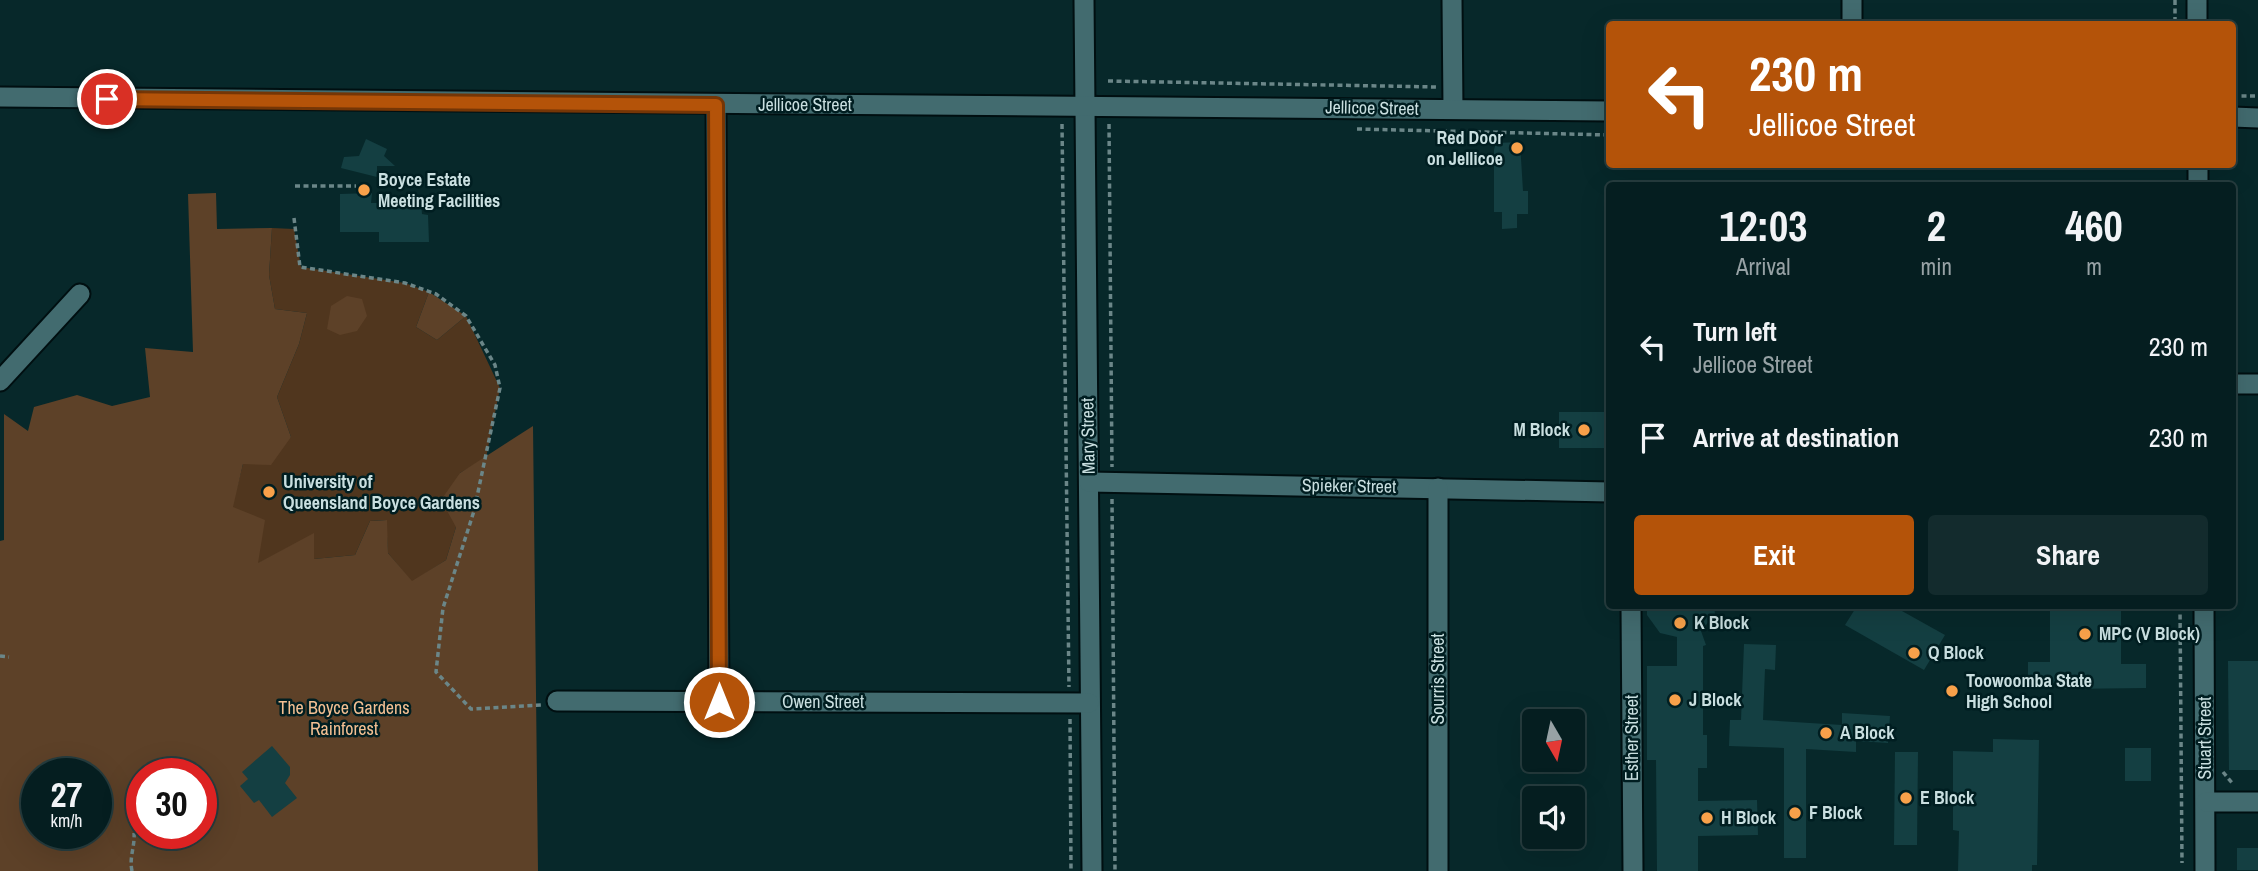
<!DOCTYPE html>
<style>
:root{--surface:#051e20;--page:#132b2d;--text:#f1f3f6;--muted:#97a2a5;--line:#263c3e;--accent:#b45309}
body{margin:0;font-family:"Archivo Narrow",sans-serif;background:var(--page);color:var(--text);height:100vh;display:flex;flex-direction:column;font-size:26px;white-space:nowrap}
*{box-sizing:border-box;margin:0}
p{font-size:23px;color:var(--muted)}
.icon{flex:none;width:38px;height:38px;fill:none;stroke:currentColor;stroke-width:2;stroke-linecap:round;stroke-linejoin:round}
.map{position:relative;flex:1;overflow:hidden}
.sheet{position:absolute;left:1606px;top:182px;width:630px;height:427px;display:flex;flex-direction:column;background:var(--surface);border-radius:7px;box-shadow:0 7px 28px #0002,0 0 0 2px var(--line)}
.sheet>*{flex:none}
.hud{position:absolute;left:1606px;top:21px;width:630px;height:147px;border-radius:7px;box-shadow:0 7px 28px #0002,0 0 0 2px var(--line);background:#b45309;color:#fff;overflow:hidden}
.needle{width:46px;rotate:171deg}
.buttons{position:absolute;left:1522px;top:709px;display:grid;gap:14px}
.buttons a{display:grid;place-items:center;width:63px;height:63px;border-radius:7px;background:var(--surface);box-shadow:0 7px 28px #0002,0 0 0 2px var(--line);font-size:35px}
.speed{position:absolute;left:21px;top:758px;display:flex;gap:14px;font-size:35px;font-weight:700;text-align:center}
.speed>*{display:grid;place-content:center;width:91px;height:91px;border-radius:50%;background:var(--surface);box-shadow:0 7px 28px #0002,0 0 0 2px var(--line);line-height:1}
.speed small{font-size:18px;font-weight:400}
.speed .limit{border:10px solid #d22;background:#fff;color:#111}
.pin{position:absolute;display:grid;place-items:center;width:60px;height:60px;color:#fff;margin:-30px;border:4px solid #fff;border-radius:50%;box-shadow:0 2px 7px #0007}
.me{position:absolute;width:77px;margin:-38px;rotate:0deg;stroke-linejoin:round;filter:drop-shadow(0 0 5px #0008)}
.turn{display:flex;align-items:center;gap:24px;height:147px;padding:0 28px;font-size:32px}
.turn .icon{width:91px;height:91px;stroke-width:2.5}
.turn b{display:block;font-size:49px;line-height:60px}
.eta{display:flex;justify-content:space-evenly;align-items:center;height:119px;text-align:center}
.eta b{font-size:42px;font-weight:700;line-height:49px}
.action{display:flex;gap:14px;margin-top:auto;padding:14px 28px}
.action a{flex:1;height:80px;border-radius:7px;background:var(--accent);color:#fff;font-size:28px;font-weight:700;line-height:80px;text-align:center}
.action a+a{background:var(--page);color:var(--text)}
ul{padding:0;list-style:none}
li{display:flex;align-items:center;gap:21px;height:91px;padding:0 28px}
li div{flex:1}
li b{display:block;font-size:26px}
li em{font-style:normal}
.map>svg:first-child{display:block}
</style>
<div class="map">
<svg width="2258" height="871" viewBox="0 0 2258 871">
<rect width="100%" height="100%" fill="#07282a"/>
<polygon fill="#50361e" points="272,228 294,229 301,267 405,283 429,292 416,327 437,340 466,316 500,388 486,458 460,473 456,527 446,560 412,582 388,553 386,520 370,521 355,555 314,559 314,534 257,564 232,507 243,464 291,437 277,397 299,344 307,313 275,309 269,275"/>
<g fill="#5d4128" fill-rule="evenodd">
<path d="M216,193L217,229L272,228L269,275L275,309L307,313L299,344L277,397L291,437L271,465L243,464L233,507L265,520L258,563L314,533V559L355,555L370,521L387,520L388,553L412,581L446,560L456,527L441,500L460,473L533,426L538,871H0V541L4,540V414L28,431L34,407L77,395L112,406L150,397L145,348L193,352L188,194ZM37,774H96V833H37ZM142,774H201V833H142Z"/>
<polygon points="429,292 466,316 437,340 416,327"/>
<polygon points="347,296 362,299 367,316 357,331 340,335 327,329 331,306"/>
</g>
<g fill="#143f42">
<polygon points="366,139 387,149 384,156 395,166 377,166 377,177 341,168 344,157 359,156"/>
<polygon points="1520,142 1523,191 1528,191 1528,214 1517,214 1517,228 1502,229 1502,212 1494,212 1494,150 1496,143"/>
<polygon points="372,193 371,203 421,203 422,214 428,215 429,242 379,242 379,232 340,232 340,194"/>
<rect x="1559" y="412" width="51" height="36"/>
<polygon points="1647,606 1714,606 1715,614 1701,631 1706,645 1703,646 1703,735 1707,735 1707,768 1698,768 1698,801 1757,800 1758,835 1698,836 1698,871 1657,871 1656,760 1647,760 1647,666 1677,666 1677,637 1660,633 1647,615"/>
<polygon points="1857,606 1893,606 1945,635 1924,670 1845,625"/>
<polygon points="2050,606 2121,606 2121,664 2146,664 2146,688 2064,689 2064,683 2028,683 2028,662 2050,662"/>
<polygon points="1744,644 1776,645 1775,670 1765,669 1763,720 1842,725 1842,713 1890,716 1888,743 1856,741 1856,752 1806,749 1806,858 1784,858 1784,748 1729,746 1730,720 1741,720"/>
<polygon points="2228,661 2258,661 2258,770 2229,770"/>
<polygon points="1993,739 2039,740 2037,865 2032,865 2032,871 1958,871 1959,831 1953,830 1953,751 1993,752"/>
<polygon points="272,746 290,767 290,775 285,783 297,798 272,817 259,800 254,803 240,786 248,779 242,772"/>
<rect x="2125" y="748" width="26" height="33"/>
<polygon points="1895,752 1918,752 1917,845 1894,845"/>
<rect x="2237" y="848" width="21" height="22"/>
</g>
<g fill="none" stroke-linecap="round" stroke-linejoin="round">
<g stroke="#000f11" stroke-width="23">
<g id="minor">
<polyline points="1084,0 1092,871"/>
<polyline points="1452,0 1453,109"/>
<polyline points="1852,0 1852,24"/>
<polyline points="2197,0 2197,24"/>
<polyline points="0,97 1610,111"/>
<polyline points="716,105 719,702"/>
<polyline points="2233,117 2258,118"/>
<polyline points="2198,164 2198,186"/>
<polyline points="0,381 80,294"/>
<polyline points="2233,384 2258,384"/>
<polyline points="1089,482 1610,492"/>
<polyline points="1438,488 1438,871"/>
<polyline points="1631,606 1633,871"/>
<polyline points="2204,606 2205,871"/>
<polyline points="557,701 1089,703"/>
<polyline points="2206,802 2258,802"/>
</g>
</g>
<g stroke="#6b8688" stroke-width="3.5" stroke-dasharray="5 3.5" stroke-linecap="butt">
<polyline points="2175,0 2175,24"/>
<polyline points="1108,81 1437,87"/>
<polyline points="2233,96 2258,96"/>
<polyline points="1062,124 1069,687"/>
<polyline points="1109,124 1112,467"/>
<polyline points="1357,129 1610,135"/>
<polyline points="295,186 356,186"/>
<polyline points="294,218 300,267 405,283 436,294 466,316 495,365 500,388 474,511 443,608 436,672 471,709 541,705"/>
<polyline points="1112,499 1115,871"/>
<polyline points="2180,606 2182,863"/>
<polyline points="0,656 9,657"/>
<polyline points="1070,719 1071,871"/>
<polyline points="2223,772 2233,784"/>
<path d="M132,871C129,857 135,847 134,833"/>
</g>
<use href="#minor" stroke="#426b6f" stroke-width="19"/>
</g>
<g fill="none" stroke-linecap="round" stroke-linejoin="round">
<g stroke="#753606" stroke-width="18">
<polyline id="route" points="107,99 716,105 719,702"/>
</g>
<use href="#route" stroke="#b45309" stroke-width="12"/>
</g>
<g fill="#f8a14a" stroke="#001e21" stroke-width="2.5">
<circle cx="1517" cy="148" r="7"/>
<circle cx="364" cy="190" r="7"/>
<circle cx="1584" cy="430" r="7"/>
<circle cx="269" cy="492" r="7"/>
<circle cx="1680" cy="623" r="7"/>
<circle cx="2085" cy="634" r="7"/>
<circle cx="1914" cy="653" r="7"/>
<circle cx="1952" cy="691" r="7"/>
<circle cx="1675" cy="700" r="7"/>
<circle cx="1826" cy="733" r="7"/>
<circle cx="1906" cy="798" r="7"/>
<circle cx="1795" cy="813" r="7"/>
<circle cx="1707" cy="818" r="7"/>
</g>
<g text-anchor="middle" stroke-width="5" stroke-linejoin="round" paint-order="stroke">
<g font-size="18" fill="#c9dfe0" stroke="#001e21">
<text x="805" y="111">Jellicoe Street</text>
<text transform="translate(1372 108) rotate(1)" y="6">Jellicoe Street</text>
<text transform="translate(1088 436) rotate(-91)" y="6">Mary Street</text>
<text transform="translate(1349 486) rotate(1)" y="6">Spieker Street</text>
<text transform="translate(1438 679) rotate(-90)" y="6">Sourris Street</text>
<text x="823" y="708">Owen Street</text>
<text transform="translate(1632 738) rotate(-90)" y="6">Esther Street</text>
<text transform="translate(2205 738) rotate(-90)" y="6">Stuart Street</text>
</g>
<g font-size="18" font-weight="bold" fill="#c9dfe0" stroke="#001e21" text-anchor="start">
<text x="1503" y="144" text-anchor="end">Red Door<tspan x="1503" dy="21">on Jellicoe</tspan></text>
<text x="378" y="186">Boyce Estate<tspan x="378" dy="21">Meeting Facilities</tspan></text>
<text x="1570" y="436" text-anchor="end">M Block</text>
<text x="283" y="488">University of<tspan x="283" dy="21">Queensland Boyce Gardens</tspan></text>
<text x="1694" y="629">K Block</text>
<text x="2099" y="640">MPC (V Block)</text>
<text x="1928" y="659">Q Block</text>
<text x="1966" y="687">Toowoomba State<tspan x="1966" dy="21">High School</tspan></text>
<text x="1689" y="706">J Block</text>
<text x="1840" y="739">A Block</text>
<text x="1920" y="804">E Block</text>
<text x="1809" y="819">F Block</text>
<text x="1721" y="824">H Block</text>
</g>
<g font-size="18" fill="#f4c093" stroke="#001e21">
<text x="344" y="714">The Boyce Gardens<tspan x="344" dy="21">Rainforest</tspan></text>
</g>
</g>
</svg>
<div class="buttons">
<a><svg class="needle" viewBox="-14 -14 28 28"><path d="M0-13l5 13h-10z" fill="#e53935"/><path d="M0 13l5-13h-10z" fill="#97a2a5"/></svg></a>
<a><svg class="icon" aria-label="sound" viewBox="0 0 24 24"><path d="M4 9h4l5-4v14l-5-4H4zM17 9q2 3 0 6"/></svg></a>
</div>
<div class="speed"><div>27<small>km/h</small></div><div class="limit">30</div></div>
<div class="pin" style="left:107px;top:99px;background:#d93025"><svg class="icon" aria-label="arrive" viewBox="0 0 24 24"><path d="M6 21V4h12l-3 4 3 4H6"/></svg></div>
<svg class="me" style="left:719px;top:702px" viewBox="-20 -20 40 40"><circle r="17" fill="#b45309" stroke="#fff" stroke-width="3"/><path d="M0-11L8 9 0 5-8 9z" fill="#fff"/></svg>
<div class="hud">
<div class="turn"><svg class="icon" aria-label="left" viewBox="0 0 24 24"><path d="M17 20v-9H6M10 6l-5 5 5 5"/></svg><div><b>230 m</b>Jellicoe Street</div></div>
</div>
<section class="sheet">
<div class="eta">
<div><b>12:03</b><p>Arrival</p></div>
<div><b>2</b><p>min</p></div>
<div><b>460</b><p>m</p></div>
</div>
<ul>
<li><svg class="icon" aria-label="left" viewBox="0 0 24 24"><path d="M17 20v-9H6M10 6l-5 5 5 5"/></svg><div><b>Turn left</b><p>Jellicoe Street</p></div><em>230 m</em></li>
<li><svg class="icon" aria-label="arrive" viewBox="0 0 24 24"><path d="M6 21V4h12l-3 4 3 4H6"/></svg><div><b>Arrive at destination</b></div><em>230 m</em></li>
</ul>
<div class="action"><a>Exit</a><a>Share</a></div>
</section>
</div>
